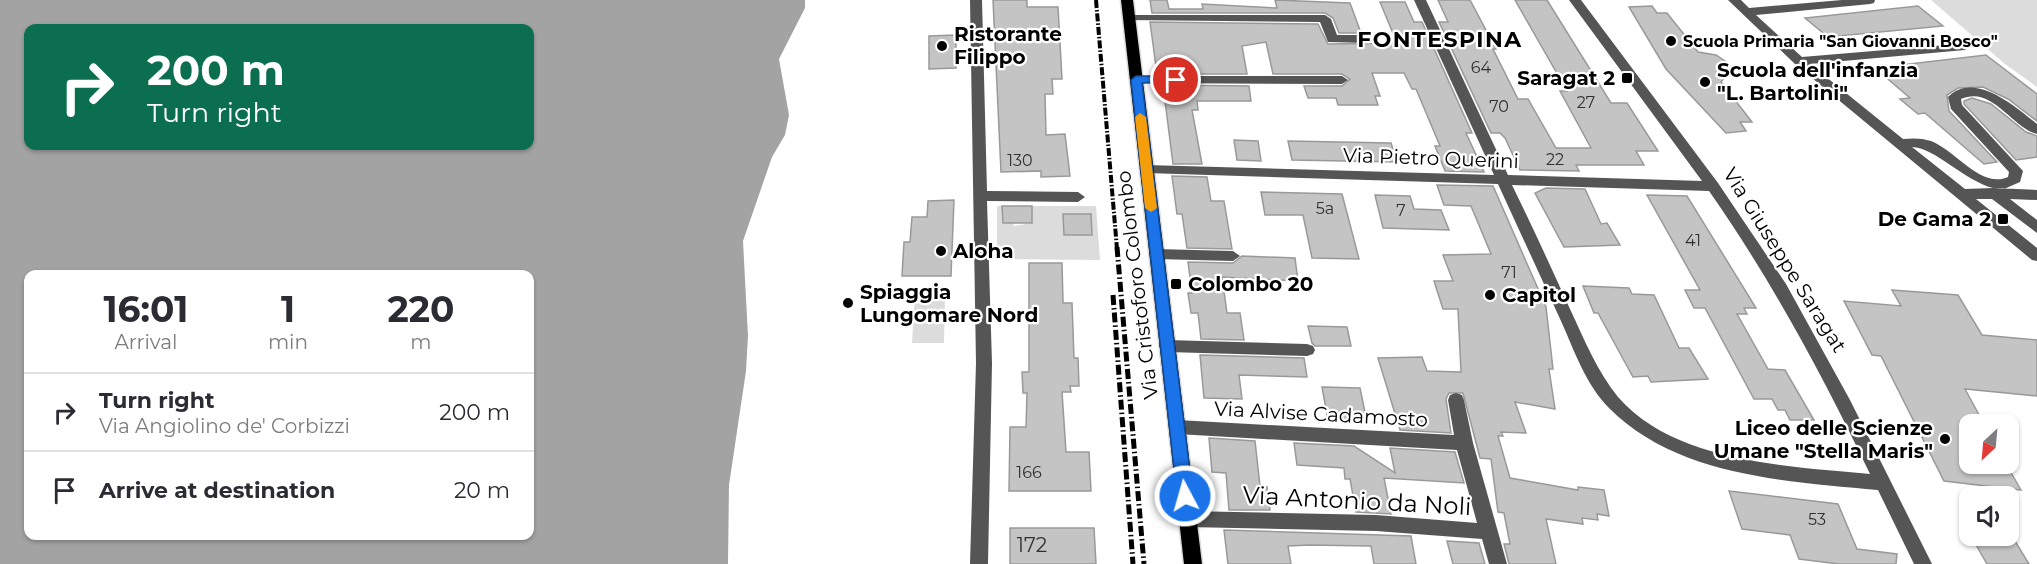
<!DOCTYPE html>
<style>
:root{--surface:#fff;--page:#f7f7f7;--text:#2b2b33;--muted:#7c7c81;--line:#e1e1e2}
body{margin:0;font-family:Montserrat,sans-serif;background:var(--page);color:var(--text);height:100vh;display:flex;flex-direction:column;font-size:22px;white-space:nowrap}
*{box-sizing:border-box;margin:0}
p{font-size:20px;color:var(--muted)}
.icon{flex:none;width:33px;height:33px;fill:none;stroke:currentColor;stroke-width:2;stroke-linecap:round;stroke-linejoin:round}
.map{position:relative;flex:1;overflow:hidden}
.details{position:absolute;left:24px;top:270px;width:510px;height:270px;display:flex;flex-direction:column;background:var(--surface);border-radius:12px;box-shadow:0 2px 4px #0004}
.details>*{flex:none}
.hud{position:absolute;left:24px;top:24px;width:510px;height:126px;border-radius:12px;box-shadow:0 2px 4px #0004;background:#0b6e4f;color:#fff;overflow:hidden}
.needle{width:39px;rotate:206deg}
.buttons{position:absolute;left:1959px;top:414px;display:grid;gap:12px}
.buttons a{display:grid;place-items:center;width:60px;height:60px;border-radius:12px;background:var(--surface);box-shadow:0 2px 4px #0004;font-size:30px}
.pin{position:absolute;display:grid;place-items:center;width:51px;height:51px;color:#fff;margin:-26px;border:3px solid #fff;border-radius:50%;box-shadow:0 2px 6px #0007}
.me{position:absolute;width:66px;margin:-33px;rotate:354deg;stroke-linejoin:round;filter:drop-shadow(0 0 4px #0008)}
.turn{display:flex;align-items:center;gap:21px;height:126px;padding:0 24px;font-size:27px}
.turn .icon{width:78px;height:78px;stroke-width:2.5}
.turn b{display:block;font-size:42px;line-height:51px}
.eta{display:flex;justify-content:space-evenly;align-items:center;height:102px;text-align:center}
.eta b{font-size:36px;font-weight:700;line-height:42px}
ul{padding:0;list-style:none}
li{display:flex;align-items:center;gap:18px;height:78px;padding:0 24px;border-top:2px solid var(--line)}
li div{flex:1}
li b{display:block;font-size:22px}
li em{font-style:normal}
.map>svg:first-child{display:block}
</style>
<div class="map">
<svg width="2037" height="564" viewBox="0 0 2037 564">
<rect width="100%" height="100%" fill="#fff"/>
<g fill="#dcdcdc" fill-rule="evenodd">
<polygon points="1931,0 2037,0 2037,87 2005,64"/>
<path d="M997,206H1002L1003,223H1013L1014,226L1032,223V206H1096L1100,260L997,259ZM1063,214H1091L1092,235H1064Z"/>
<polygon points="945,293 944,343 912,343 915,294"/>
</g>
<path fill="#a3a3a3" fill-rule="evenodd" d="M0,0H805V8L779,59L789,115L785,135L772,157L743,241L748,336L746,371L729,485L728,564H0ZM28,28H530V146H28ZM28,274H530V536H28Z"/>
<g fill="#c4c4c4" stroke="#999" stroke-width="1.5">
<polygon points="993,0 1027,0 1027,7 1058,7 1062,79 1052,79 1053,94 1045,94 1046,135 1065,134 1070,176 1041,177 1041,171 1001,172"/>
<polygon points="1150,0 1167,0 1169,9 1203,9 1202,4 1277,8 1275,0 1350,3 1361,33 1339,33 1333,18 1325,13 1152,13"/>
<polygon points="1438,0 1470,0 1496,49 1493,49 1518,99 1528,99 1556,148 1591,148 1560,91 1567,91 1515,0 1547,0 1611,103 1627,103 1658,151 1636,151 1644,165 1576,165 1579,171 1520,170 1505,138 1500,133 1491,133 1439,22 1448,22"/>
<polygon points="1380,2 1405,2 1414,22 1422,22 1472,133 1466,133 1484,172 1445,171 1435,146 1440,146 1416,89 1412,89 1404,73 1372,73 1380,96 1375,96 1378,105 1338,105 1336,98 1308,98 1304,86 1342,86 1350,79 1342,74 1273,74 1266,42 1242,46 1247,74 1157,74 1150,22 1318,24 1328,44 1397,43"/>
<polygon points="1652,6 1657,13 1667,13 1698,52 1716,55 1728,63 1731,69 1721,82 1752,122 1740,122 1746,131 1726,133 1666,69 1629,7"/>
<polygon points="1918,6 1943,26 1828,37 1805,18"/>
<polygon points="956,35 956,68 929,69 929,36"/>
<polygon points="1986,55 2037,94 2037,121 2008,99 1983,87 1958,88 1947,95 1949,111 1997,162 1984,164 1925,113 1918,114 1900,99 1910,98 1875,68"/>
<polygon points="1163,85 1249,86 1251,101 1197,101 1198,110 1192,110 1202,164 1173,164"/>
<polygon points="1972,98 1991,104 2026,132 2037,136 2037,157 2016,160 1964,104 1964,101"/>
<polygon points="1234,140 1258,141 1261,161 1237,160"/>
<polygon points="1288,141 1391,143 1397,162 1292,160"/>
<polygon points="1172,176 1207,177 1211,201 1224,201 1232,249 1187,248 1182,214 1177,214"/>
<polygon points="1437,185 1493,186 1546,307 1553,369 1549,369 1555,409 1515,402 1526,433 1501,432 1503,436 1498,436 1510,478 1578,490 1578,487 1604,490 1609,516 1597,514 1598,520 1582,518 1583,524 1546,519 1556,564 1509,564 1504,544 1510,544 1504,513 1498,512 1491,459 1480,458 1463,393 1449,393 1446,399 1451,433 1400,430 1378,358 1422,357 1427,371 1461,372 1458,309 1443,309 1434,281 1453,281 1443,255 1491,254 1471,206 1444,205"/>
<polygon points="1546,188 1585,189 1601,224 1607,223 1620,245 1564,247 1535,193"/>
<polygon points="1261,192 1342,194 1359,259 1312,258 1303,215 1265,215"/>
<polygon points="1375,195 1410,196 1414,209 1441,210 1449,230 1383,228"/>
<polygon points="1647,195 1687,196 1756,308 1744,308 1747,314 1737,314 1768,369 1785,370 1814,420 1790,420 1785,410 1778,410 1772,399 1754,399 1705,308 1694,308 1685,290 1700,290"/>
<polygon points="954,200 951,276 902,276 904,242 910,242 912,217 927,217 928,201"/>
<polygon points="1002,206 1032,206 1032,223 1003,223"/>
<polygon points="1063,214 1091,214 1092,235 1064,235"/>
<polygon points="1242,256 1295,258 1298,281 1222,277 1227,313 1240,313 1244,340 1201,339 1198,313 1191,313 1188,293 1192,293 1188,262 1233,263"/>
<polygon points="1029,263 1062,263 1063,303 1072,303 1074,358 1078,358 1079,386 1070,386 1071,392 1062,392 1066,452 1089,452 1091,491 1009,491 1010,427 1026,427 1027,393 1023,393 1022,372 1029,372"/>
<polygon points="1583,286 1629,288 1632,294 1654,295 1679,348 1689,348 1708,379 1651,382 1648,376 1633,377 1598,313 1594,313"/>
<polygon points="1892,290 1958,295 1982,335 2037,340 2037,396 1965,389 1984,424 1970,424 1970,464 2006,464 2021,490 1944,481 1881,356 1872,355 1844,301 1901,306"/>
<polygon points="1308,326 1347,327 1351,346 1315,346 1312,343"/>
<polygon points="1200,355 1304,358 1307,377 1239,375 1242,399 1204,398"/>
<polygon points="1322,387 1360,388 1367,422 1328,420"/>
<polygon points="1209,438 1255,441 1260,486 1267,487 1270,510 1229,510 1226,473 1212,472"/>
<polygon points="1294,443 1354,446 1395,473 1390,448 1455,452 1464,483 1384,478 1391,514 1356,512 1350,479 1345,479 1344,468 1297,465"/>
<polygon points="1729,491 1838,504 1857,549 1897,554 1896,564 1839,564 1799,559 1790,535 1742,529"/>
<polygon points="1010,528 1094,528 1096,564 1010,564"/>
<polygon points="1224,530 1411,536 1416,564 1374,564 1371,546 1309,545 1288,546 1291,564 1228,564"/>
<polygon points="1971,536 2012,536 2029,564 1987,564"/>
<polygon points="1447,541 1479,543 1485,564 1453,564"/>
</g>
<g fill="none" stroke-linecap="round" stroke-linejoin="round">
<g stroke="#dbdbdb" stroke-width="3">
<polygon id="major" points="1121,0 1133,0 1202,564 1184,564"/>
</g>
<g fill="#555" fill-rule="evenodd">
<polygon points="970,0 982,0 987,191 1078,192 1085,197 1078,202 987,201 992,363 988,564 970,564 976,363"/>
<path d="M1414,0H1426L1508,175L1702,181L1569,0H1581L1718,183L1786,284L1850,400L1932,564H1914L1878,490C1786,481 1678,477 1609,408C1586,385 1574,350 1561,321C1540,275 1519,230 1498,184L1146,173L1139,169L1146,165L1494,175ZM1512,185L1709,191C1772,281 1823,376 1870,474C1790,466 1675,463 1618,397C1597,371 1584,339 1570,309C1551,267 1532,226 1512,185Z"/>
<path d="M1728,0H1741L1749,8L1842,0H1875L1874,3L1870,4L1756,15L1802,57L1969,43L1971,46L1965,50L1810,64L1903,139C1913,138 1922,138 1931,141C1955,150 1981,189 2008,177L2009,172L1951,109L1948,97C1974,70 2016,107 2037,124V134C2011,127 1992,85 1961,99L1962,105L2023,171L2020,182L2004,189L1993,188L2037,190V200L2010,199L2037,220V233L1992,199H1976L2037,248V261L2032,260L1795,64ZM1912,147C1934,147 1965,181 1993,188L1965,189Z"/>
<polygon points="1129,15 1325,15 1331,19 1337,35 1368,35 1374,39 1368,43 1328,42 1320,22 1125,20 1123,18"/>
<polygon points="1136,76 1342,76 1348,80 1342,84 1132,83 1132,77"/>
<polygon points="1156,249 1233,251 1240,256 1233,261 1156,259 1149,254"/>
<polygon points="1167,340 1307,344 1313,346 1315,350 1313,354 1307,356 1167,352 1161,350 1159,346 1161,342"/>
<polygon points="1456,393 1462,395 1464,400 1473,443 1507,564 1489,564 1482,539 1376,531 1187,527 1181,525 1178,519 1181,513 1187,511 1376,515 1477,523 1457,450 1177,434 1171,432 1169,427 1171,422 1177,420 1454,435 1448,400 1450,395"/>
</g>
<use href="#major" fill="#000" fill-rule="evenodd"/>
<polyline stroke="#000" stroke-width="4" stroke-dasharray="8 2 1.5 2" stroke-linecap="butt" points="1096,0 1117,249"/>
<g stroke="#000" stroke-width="5" stroke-dasharray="10 3 1.5 3" stroke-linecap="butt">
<polyline points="1117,247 1144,564"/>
<polyline points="1113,295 1133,564"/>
</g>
</g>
<polygon fill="#1a73e8" stroke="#114b97" stroke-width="1.5" points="1176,76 1180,77 1180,82 1142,83 1193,496 1190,501 1179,501 1177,496 1131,80 1136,76"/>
<polygon fill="#f59e0b" points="1140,113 1146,117 1157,208 1151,212 1145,208 1135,117"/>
<g fill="#000" stroke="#fff" stroke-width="2">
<circle cx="1671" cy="41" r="6"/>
<circle cx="942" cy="46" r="6"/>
<rect x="1621" y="72" width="12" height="12" rx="3"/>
<circle cx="1705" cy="82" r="6"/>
<rect x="1997" y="213" width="12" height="12" rx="3"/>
<circle cx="941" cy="251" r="6"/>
<rect x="1170" y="278" width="12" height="12" rx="3"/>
<circle cx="1490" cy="295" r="6"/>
<circle cx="848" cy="303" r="6"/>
<circle cx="1945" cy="439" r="6"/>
</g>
<g text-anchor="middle" stroke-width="4.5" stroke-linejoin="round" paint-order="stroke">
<g font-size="16" font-weight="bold" fill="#000" stroke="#fff" text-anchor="start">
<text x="1683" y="47">Scuola Primaria "San Giovanni Bosco"</text>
</g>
<g font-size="16" fill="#313131">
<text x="1481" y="73">64</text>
<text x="1586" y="108">27</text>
<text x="1499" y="112">70</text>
<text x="1555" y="165">22</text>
<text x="1020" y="166">130</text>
<text x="1325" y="214">5a</text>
<text x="1401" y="216">7</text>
<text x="1693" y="246">41</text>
<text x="1509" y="278">71</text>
<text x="1029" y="478">166</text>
<text x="1817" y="525">53</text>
</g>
<g font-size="20" font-weight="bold" fill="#000" stroke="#fff" text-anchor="start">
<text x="954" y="41">Ristorante<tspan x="954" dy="23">Filippo</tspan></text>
<text x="1717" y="77">Scuola dell'infanzia<tspan x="1717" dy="23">"L. Bartolini"</tspan></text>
<text x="1615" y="85" text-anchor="end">Saragat 2</text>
<text x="1991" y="226" text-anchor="end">De Gama 2</text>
<text x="953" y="258">Aloha</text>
<text x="1188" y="291">Colombo 20</text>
<text x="860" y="299">Spiaggia<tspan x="860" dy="23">Lungomare Nord</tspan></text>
<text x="1502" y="302">Capitol</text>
<text x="1933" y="435" text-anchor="end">Liceo delle Scienze<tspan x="1933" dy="23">Umane "Stella Maris"</tspan></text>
</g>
<g font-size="20" fill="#000" stroke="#fff">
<text transform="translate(1431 158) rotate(2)" y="7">Via Pietro Querini</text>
<text transform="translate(1785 260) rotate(58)" y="7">Via Giuseppe Saragat</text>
<text transform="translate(1137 285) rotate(-97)" y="7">Via Cristoforo Colombo</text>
<text transform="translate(1321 414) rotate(3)" y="7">Via Alvise Cadamosto</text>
</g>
<g font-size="20" fill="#313131">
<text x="1032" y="552">172</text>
</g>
<g font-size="22" font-weight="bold" letter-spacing="1.5" fill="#000" stroke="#fff">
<text x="1440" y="47">FONTESPINA</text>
</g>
<g font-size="24" fill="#000" stroke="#fff">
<text transform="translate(1357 501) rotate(3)" y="8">Via Antonio da Noli</text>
</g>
</g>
</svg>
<div class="buttons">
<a><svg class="needle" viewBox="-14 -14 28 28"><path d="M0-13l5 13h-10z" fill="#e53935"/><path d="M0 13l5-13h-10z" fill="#7c7c81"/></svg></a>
<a><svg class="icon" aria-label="sound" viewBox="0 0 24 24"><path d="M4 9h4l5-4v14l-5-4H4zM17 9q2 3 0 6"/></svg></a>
</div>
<div class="pin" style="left:1176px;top:80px;background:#d93025"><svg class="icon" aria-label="arrive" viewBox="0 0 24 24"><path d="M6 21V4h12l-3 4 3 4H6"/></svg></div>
<svg class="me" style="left:1185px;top:496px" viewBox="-20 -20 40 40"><circle r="17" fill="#1a73e8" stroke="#fff" stroke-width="3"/><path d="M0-11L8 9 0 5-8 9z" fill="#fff"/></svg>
<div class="hud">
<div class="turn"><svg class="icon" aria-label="right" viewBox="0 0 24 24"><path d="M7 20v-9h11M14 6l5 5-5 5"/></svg><div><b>200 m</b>Turn right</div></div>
</div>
<section class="details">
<div class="eta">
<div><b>16:01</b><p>Arrival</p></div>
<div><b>1</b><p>min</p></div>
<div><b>220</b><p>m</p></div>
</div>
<ul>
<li><svg class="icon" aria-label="right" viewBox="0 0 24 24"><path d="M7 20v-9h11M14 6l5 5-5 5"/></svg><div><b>Turn right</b><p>Via Angiolino de' Corbizzi</p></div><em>200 m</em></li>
<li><svg class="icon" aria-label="arrive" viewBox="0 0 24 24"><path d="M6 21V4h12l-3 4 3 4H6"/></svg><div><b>Arrive at destination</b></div><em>20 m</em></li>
</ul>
</section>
</div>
